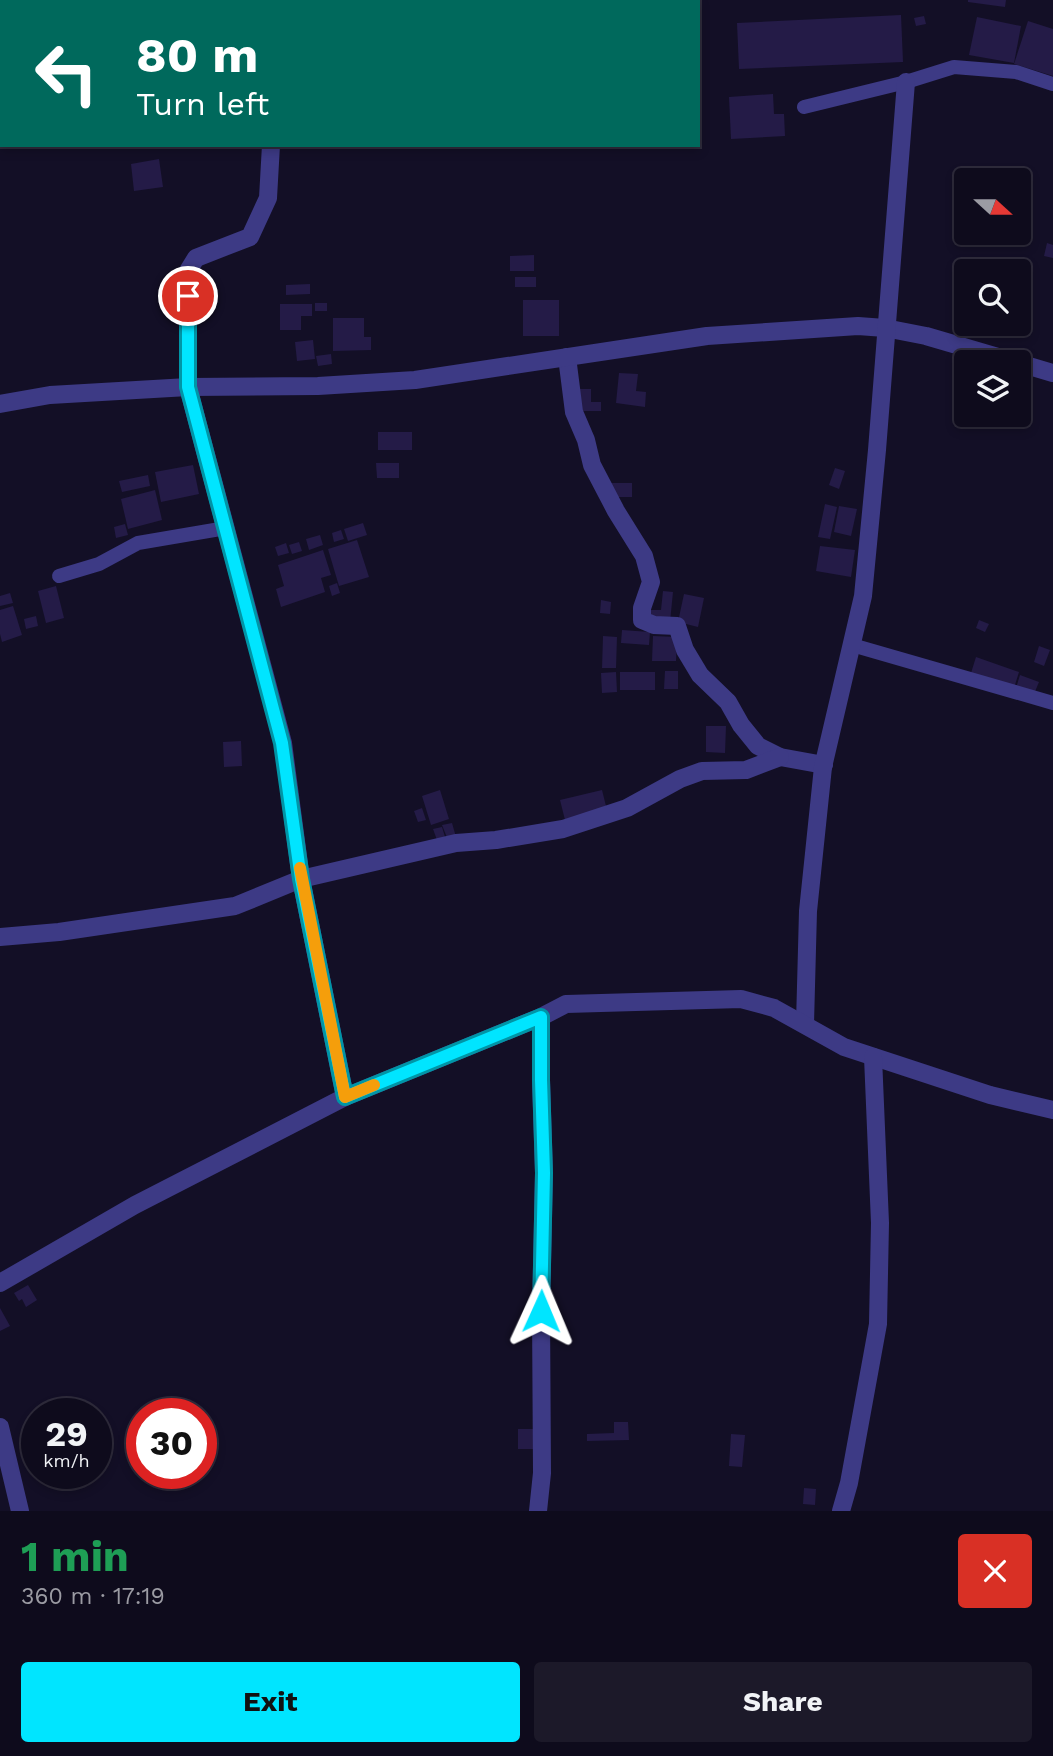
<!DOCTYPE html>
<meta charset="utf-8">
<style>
:root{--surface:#0e0b1c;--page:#1c1929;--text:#f1f3f6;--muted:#9b9ba3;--line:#2e2b3b;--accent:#00e5ff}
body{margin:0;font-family:"Work Sans",sans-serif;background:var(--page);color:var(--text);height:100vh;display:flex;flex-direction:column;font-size:26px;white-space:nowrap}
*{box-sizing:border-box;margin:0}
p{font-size:23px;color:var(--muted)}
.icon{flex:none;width:38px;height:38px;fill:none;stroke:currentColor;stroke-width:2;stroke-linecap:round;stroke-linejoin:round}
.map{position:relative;height:1511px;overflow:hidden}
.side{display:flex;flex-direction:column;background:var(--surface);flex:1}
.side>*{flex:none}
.top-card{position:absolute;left:0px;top:0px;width:700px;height:147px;box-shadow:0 4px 10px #0003,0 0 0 2px var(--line);background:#00695c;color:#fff;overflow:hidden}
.needle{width:46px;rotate:111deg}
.buttons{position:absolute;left:954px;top:168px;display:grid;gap:14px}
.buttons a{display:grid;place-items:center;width:77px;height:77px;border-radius:7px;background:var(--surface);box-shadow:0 4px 10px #0003,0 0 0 2px var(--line);font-size:35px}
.speed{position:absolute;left:21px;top:1398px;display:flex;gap:14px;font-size:35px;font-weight:700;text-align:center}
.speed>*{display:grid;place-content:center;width:91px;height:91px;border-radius:50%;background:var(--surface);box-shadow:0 4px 10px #0003,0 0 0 2px var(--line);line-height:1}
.speed small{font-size:18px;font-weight:400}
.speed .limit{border:10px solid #d22;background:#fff;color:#111}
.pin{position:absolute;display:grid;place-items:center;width:60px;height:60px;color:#fff;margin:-30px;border:4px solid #fff;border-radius:50%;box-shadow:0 2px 7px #0007}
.me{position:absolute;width:77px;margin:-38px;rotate:1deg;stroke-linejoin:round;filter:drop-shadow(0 0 5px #0008)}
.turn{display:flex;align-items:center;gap:24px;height:147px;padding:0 21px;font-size:32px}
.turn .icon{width:91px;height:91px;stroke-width:2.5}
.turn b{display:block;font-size:49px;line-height:60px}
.round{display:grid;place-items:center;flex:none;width:74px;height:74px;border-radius:7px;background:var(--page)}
.headline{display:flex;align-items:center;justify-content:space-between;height:119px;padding:0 21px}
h1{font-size:42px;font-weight:700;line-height:52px;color:#1e9e55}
.button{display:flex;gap:14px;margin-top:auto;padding:14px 21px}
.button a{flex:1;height:80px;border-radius:7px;background:var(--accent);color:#111;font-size:28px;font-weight:700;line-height:80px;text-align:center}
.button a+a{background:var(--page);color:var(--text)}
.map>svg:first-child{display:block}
</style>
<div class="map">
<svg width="1053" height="1511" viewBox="0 0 1053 1511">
<rect width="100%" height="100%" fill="#130f26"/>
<g fill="#241b47">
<polygon points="968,0 1006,0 1005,7 968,2"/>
<polygon points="901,15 903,62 739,69 737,23"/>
<polygon points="924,16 926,24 916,26 914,18"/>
<polygon points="977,17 1021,26 1014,63 969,55"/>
<polygon points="1028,21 1053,29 1053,76 1014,64"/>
<polygon points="773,94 774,114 784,114 785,136 731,139 729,97"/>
<polygon points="159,159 163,187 134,191 131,164"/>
<polygon points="1047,243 1053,245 1053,258 1044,256"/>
<polygon points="534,255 534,271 510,271 510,256"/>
<rect x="515" y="277" width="21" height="10"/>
<polygon points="310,284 310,294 286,295 286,285"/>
<rect x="523" y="300" width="36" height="36"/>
<rect x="315" y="303" width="12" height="8"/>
<polygon points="280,304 312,304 312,316 301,316 301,330 280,330"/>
<polygon points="333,318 364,318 364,337 371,337 371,350 333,351"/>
<polygon points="313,340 315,359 297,361 295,342"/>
<polygon points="331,354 332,364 318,366 316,356"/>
<polygon points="619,373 638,374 636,391 646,392 645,407 616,403"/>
<polygon points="580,389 591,389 591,402 601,402 601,411 580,411"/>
<rect x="378" y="432" width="34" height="18"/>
<polygon points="376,463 399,463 399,478 377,478"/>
<polygon points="193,465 199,494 161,502 155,472"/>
<polygon points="835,468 845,471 839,489 829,485"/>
<polygon points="148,475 150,486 122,492 119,481"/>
<polygon points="607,483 632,483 632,497 614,497"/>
<polygon points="155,490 162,520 128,529 121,499"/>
<polygon points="825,504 837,507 830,539 818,537"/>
<polygon points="839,506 857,509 851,536 834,532"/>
<polygon points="363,523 367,535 348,541 344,529"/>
<polygon points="125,524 128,535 116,538 114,527"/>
<polygon points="341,530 344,539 334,542 332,533"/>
<polygon points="320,535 323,545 309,550 306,539"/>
<polygon points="357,540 369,577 339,586 328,549"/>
<polygon points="299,542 302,551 292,554 289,545"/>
<polygon points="286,543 289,553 278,556 275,547"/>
<polygon points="820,546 855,550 851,577 816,571"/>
<polygon points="323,550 331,575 321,578 325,592 281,607 276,589 284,586 278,565"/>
<polygon points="337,583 340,593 332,596 329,586"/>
<polygon points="56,586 64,618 46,623 38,591"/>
<polygon points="663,591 673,592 670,622 649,620 650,610 661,610"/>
<polygon points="10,593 13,603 0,606 0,596"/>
<polygon points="684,594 704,598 698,627 678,622"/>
<polygon points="601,600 611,602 610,614 600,613"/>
<polygon points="13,606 22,635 2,642 0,634 0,610"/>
<polygon points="36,616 38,626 26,629 24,619"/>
<polygon points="979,620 989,624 985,632 976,628"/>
<polygon points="622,630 650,632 649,645 621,643"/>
<polygon points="603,636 617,637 616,668 602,668"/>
<polygon points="653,636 677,637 676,661 652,661"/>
<polygon points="1039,646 1050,650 1044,666 1034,662"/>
<polygon points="976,657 1019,672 1014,688 971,673"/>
<polygon points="665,671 678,671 678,689 664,689"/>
<polygon points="616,672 617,692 602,693 601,673"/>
<rect x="620" y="672" width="35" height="18"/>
<polygon points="1020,675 1039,682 1034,694 1016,688"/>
<polygon points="706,726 726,726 725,753 706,752"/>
<polygon points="241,741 242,766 224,767 223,742"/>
<polygon points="440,790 449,819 431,825 422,796"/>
<polygon points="602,790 607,810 565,820 560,800"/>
<polygon points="422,808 426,820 418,822 414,811"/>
<polygon points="452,823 456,837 448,840 442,825"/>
<polygon points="442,827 445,837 437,840 433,829"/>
<polygon points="28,1285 37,1300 26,1307 22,1299 19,1301 14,1293"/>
<polygon points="0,1308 10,1326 0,1331"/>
<polygon points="614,1422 628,1422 629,1440 587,1441 587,1434 614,1433"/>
<polygon points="518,1429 533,1429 534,1449 518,1449"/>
<polygon points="731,1434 745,1435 742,1467 729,1466"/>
<polygon points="804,1488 816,1489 815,1505 803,1504"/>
</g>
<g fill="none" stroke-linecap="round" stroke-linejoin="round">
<g stroke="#3d3a85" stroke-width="14">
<polyline points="804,107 906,82 954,67 1016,72 1053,84"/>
<polyline points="59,576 99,564 138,543 226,528"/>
<polyline points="852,645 1053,703"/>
</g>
<g stroke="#3d3a85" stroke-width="18">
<polyline points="289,2 289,0"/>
<polyline points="271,145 268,198 250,237 196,258 188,271 188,387 283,743 301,879 345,1097"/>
<polyline points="567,357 574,412 586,440 592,465 616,511 644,556 651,582 642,608 642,620 654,625 677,626 685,650 700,675 728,702 741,725 758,746 780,757 824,765"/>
<polyline points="0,404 50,395 188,387 318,386 415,380 707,336 858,326 885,328 926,336 1053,373"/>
<polyline points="0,937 59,932 235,906 301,879 456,843 496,840 563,829 627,808 680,779 702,771 746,770 780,757"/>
<polyline points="805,1024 808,911 823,767 863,596 877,450 906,82"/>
<polyline points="0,1283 135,1205 345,1097 541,1017 566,1004 741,999 774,1008 844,1047 990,1095 1053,1110"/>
<polyline points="0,1427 20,1511"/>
<polyline points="538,1511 542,1473 541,1311 544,1173 541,1080 541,1017"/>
<polyline points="841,1511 849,1483 878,1324 880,1223 873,1057"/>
</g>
</g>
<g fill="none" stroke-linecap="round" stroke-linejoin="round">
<g stroke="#0095a6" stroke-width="18">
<polyline id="route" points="188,296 188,387 282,743 301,879 345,1097 541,1017 541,1080 544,1173 541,1311"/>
</g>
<use href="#route" stroke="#00e5ff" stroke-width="12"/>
<polyline stroke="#f59e0b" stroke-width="12" points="300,868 345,1097 374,1085"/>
</g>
</svg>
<div class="buttons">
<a><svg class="needle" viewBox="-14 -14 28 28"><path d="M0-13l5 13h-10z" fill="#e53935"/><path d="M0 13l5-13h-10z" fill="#9b9ba3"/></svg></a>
<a><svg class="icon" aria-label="search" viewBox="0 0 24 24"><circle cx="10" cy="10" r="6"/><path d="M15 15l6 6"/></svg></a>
<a><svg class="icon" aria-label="layers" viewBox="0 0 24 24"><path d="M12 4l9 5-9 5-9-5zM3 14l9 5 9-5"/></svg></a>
</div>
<div class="speed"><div>29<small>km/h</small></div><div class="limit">30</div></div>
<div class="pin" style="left:188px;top:296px;background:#d93025"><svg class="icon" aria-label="arrive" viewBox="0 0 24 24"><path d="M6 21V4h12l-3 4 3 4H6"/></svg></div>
<svg class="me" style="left:541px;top:1311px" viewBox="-20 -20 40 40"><path d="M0-17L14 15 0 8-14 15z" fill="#00e5ff" stroke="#fff" stroke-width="4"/></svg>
<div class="top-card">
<div class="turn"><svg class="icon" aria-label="left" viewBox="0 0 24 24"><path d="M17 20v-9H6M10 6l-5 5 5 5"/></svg><div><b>80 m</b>Turn left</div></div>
</div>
</div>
<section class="side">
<div class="headline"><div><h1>1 min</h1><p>360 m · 17:19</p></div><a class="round" style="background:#d93025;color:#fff"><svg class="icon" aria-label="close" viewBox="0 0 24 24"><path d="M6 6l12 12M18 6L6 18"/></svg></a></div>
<div class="button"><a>Exit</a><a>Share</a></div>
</section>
